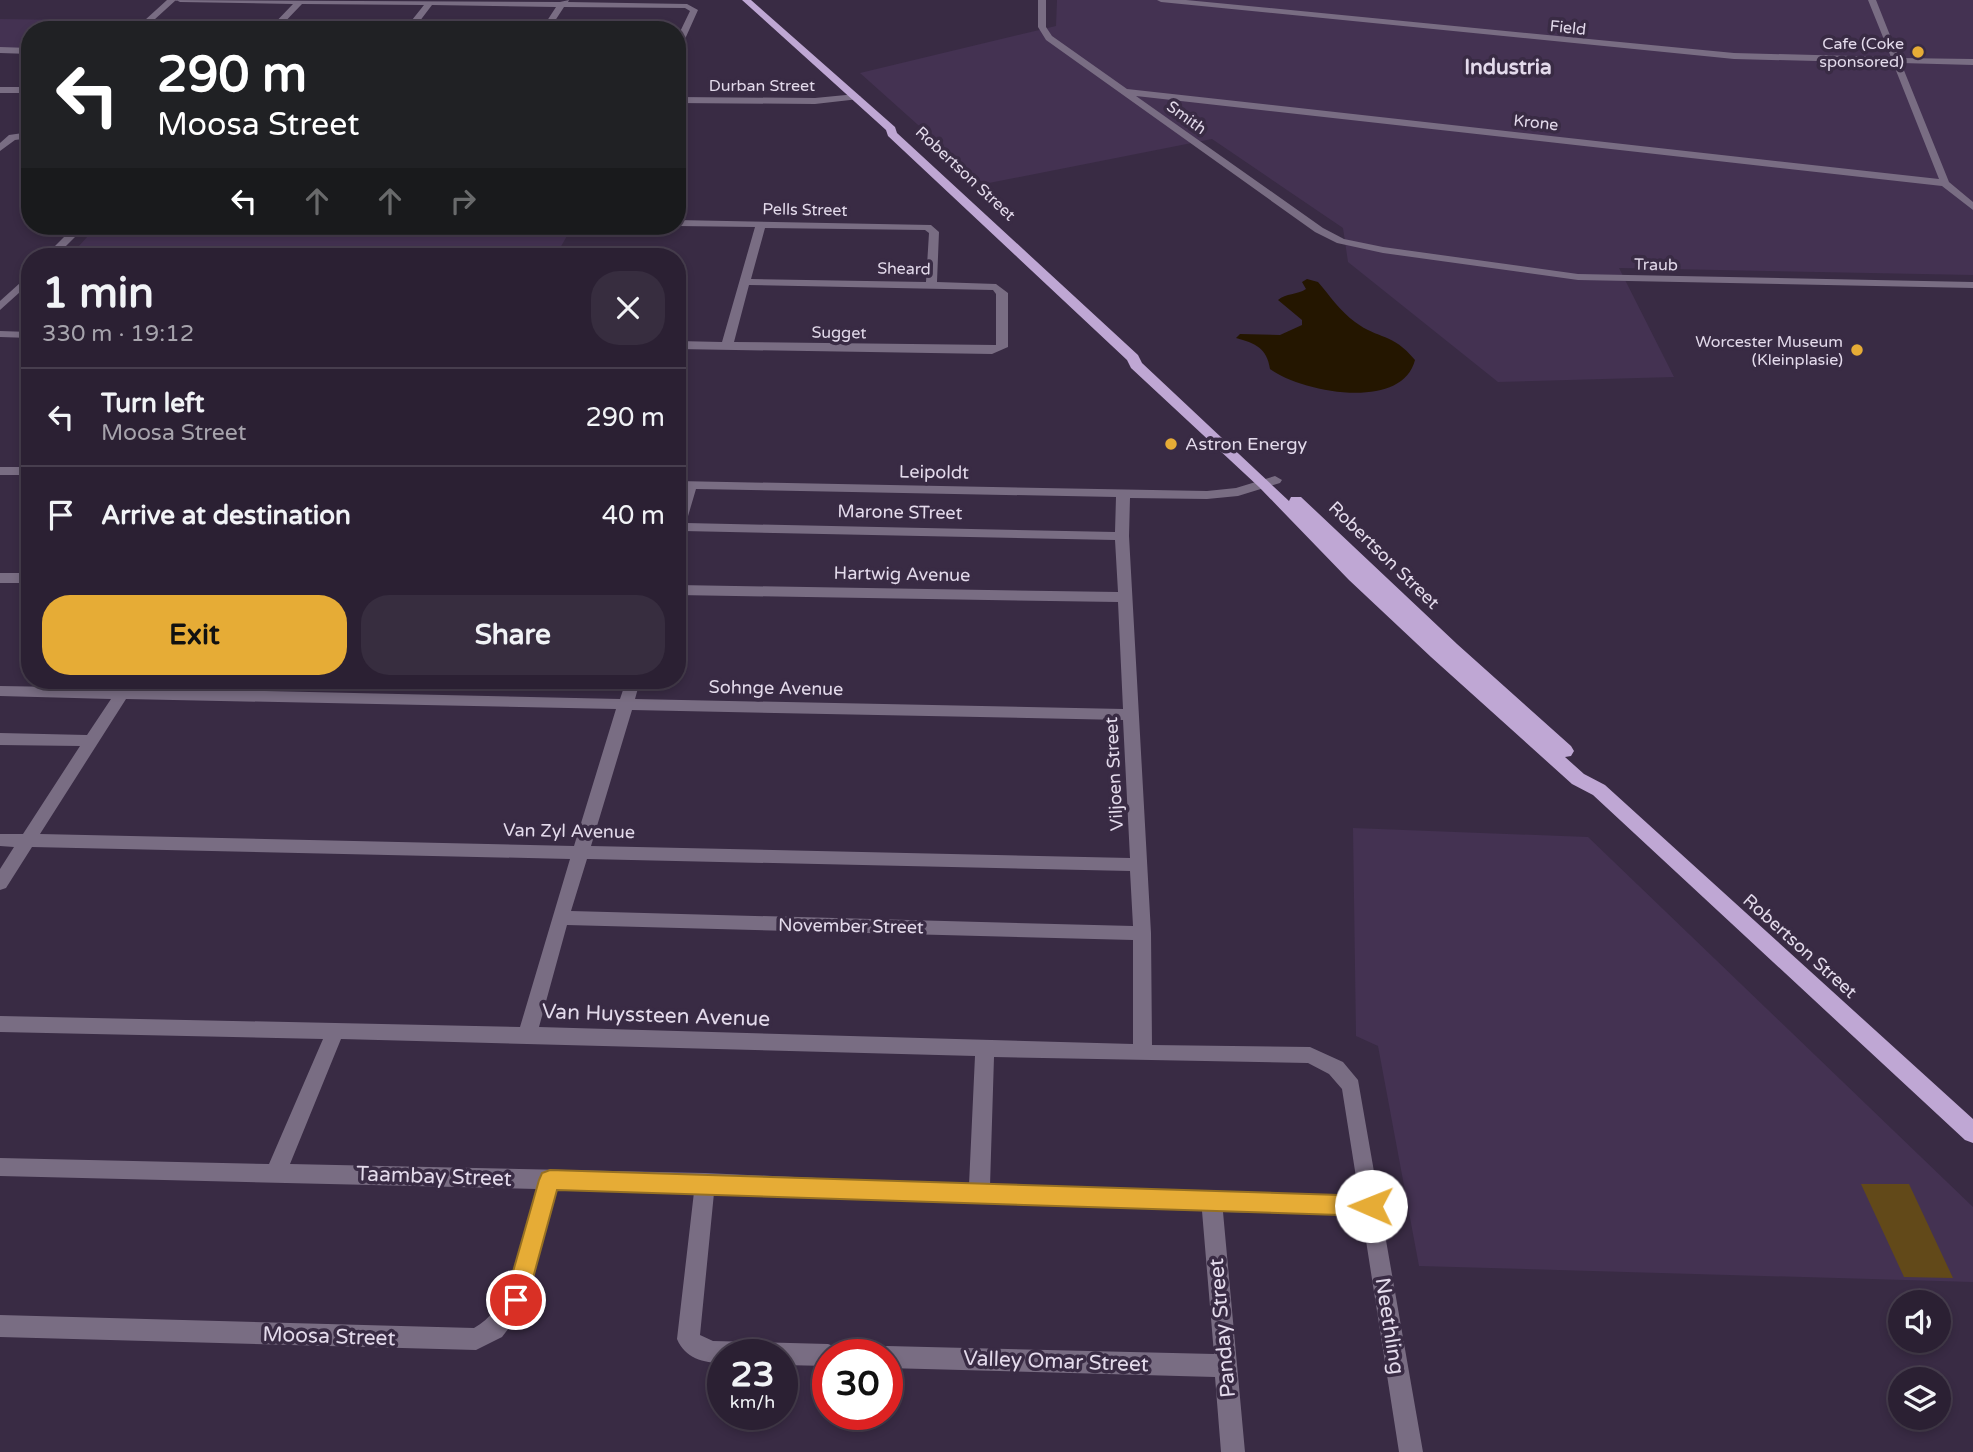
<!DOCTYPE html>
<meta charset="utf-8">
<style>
:root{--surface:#2b2033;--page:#372d3f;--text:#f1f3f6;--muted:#a6a3ac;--line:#473e4e;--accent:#e6ac36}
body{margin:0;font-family:"Varela Round",sans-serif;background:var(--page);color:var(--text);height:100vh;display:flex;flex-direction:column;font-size:26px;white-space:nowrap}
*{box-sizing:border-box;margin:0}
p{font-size:23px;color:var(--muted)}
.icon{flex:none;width:38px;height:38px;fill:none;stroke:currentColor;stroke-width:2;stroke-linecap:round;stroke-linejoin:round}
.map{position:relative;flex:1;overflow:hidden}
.drawer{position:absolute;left:21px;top:248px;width:665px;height:441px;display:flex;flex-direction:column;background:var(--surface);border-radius:28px;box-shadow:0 4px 10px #0003,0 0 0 2px var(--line)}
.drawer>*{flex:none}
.hud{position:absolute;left:21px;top:21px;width:665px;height:214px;border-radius:28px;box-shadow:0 4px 10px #0003,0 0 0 2px var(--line);background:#202124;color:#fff;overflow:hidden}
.tools{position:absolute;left:1888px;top:1290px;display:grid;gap:14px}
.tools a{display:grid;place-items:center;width:63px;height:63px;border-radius:50%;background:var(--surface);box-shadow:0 4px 10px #0003,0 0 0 2px var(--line);font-size:35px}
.speed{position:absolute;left:707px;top:1339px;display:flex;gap:14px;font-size:35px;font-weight:700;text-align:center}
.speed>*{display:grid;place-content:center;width:91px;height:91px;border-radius:50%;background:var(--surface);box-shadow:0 4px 10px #0003,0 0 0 2px var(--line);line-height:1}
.speed small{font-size:18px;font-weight:400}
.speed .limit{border:10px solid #d22;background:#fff;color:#111}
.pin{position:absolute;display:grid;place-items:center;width:60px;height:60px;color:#fff;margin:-30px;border:4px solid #fff;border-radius:50%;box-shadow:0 2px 7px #0007}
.me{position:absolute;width:77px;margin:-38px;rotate:271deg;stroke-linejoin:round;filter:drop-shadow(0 0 5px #0008)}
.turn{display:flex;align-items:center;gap:24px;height:147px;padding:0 21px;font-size:32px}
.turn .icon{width:91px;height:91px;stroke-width:2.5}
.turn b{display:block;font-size:49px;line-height:60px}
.lanes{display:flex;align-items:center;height:66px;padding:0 21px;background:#0003;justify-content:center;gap:35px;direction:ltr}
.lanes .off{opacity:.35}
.round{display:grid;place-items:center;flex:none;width:74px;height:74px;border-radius:28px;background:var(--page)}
.summary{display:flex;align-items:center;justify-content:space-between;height:119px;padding:0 21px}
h1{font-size:42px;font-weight:700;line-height:52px}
.button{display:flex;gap:14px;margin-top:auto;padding:14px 21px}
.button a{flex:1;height:80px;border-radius:28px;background:var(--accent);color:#111;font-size:28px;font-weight:700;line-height:80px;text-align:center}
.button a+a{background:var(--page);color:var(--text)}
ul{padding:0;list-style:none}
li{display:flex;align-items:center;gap:21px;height:98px;padding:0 21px;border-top:2px solid var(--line)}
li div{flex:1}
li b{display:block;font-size:26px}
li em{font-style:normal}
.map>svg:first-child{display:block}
</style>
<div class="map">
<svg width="1973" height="1452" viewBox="0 0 1973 1452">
<rect width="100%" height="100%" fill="#392b44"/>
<g fill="#443252">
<polygon points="1057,0 1973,0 1973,275 1619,268 1674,377 1498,382 1348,262 1343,228 1212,139 984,184 860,73 1056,26"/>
<polygon points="0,19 136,21 127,30 30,30 30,51 0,51"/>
<polygon points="97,226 540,226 572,227 555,257 69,257"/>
<polygon points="1353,828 1588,837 1973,1207 1973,1282 1419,1266 1378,1046 1356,1036"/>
</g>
<polygon fill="#624919" points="1861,1184 1909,1184 1953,1278 1904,1277"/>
<path fill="#241600" d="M1307,279L1318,282C1330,296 1340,311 1355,322C1379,340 1392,332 1415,360C1402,412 1301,392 1270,369C1267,348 1255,343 1236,338L1240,334L1280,335L1302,325V320L1278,300C1286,293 1297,295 1306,289L1302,282Z"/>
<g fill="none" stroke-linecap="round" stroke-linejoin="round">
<g fill="#796d83" fill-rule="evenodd">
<polygon points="167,0 560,2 569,0 568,2 687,4 698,10 681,48 677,51 677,38 690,11 685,8 564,7 549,30 541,30 556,7 432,5 413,30 404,30 424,5 302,4 277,30 268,30 293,4 180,2 176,0 143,30 134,30"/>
<polygon points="1038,0 1046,0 1046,27 1052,36 1127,89 1939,179 1893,63 1734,59 1161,2 1157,0 1186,0 1734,53 1891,57 1868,0 1876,0 1899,58 1973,59 1973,65 1901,63 1949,182 1973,202 1973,210 1942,186 1136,96 1323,228 1344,239 1383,247 1578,274 1973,282 1973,288 1578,280 1383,253 1337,243 1315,232 1046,40 1038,27"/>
<polygon points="0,47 30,48 30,54 0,53"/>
<rect x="0" y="87" width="30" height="6"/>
<polygon points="856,94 861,97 859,99 815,104 677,103 677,97 815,98"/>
<polygon points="30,132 30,138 15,140 0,151 0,143 9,135"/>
<path d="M677,220L931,225L939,232L937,282L996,284L1008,293V347L992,354L677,349V341L722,342L755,227L677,226ZM765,228L925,230L929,233L926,282L751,279ZM749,285L993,290L996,294V345L734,342Z"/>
<polygon points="75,226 86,226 55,257 44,257"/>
<polygon points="30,274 30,283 0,310 0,301"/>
<polygon points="0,331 30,332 30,338 0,337"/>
<rect x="0" y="467" width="30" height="8"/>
<path d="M1275,476L1282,480L1280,483L1238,496L1207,499L1130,498L1129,536L1151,933L1152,1045L1310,1047L1343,1062L1358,1080L1423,1452H1399L1362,1215L1223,1212L1245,1452H1221L1215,1377L887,1368V1354H877L879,1349L887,1346L1214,1354L1202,1211L714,1193L700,1335L713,1341L828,1344L836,1347L839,1354H828V1366L782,1365V1354H723V1363C703,1363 685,1358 677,1339L694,1192L557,1189L524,1308L502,1337L476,1350L0,1337V1315L474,1328C516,1305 524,1232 536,1189L0,1176V1158L269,1164L323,1039L0,1032V1016L520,1027L570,859L32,847L6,888L0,890V869L14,847L0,846V834H23L80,746L0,745V733L87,735L111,699L0,696V686L118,688L122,681H137L133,688L620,699L626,681H640L635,699L1123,709L1118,602L677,595V585L1118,592L1115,540L683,531L677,534V508L683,489H677V481L1207,491L1236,488ZM696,489L1116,497L1115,532L686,523ZM126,699L616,709L574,846L40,834ZM632,710L1123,720L1130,858L591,846ZM587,859L1130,871L1133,926L571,911ZM567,925L1133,940V1044L539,1027ZM341,1039L975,1056L969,1185L705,1173L290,1164ZM994,1057L1308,1063L1329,1074L1342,1089L1359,1196L990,1186Z"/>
<rect x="0" y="573" width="30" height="10"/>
</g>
<polygon fill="#bfa7d4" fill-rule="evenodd" points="742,0 751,0 895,127 897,133 1138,355 1142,363 1289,501 1291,497 1301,497 1457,644 1571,746 1574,751 1571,756 1565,757 1584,774 1605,785 1973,1119 1973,1143 1965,1140 1593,795 1572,784 1431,657 1349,580 1259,487 1131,368 1127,360 888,136 886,130"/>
</g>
<polygon fill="#e6ac36" stroke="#967023" stroke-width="2" points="550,1170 1371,1196 1378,1199 1381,1206 1378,1213 1371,1216 557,1190 527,1300 524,1308 516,1311 508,1308 505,1300 539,1180 542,1173"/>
<g fill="#e6ac36" stroke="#392b44" stroke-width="2.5">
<circle cx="1918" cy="52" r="7"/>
<circle cx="1857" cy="350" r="7"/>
<circle cx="1171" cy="444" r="7"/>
</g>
<g text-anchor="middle" stroke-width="7" stroke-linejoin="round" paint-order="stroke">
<g font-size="16" fill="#e3daeb" stroke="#392b44">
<text transform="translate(1568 27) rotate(6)" y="6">Field</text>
<text x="762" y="91">Durban Street</text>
<text transform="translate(1187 117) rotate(36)" y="6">Smith</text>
<text transform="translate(1536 122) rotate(6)" y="6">Krone</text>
<text transform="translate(966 173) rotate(43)" y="6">Robertson Street</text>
<text transform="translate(805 209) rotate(1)" y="6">Pells Street</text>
<text transform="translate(1656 264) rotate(1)" y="6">Traub</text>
<text transform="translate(904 268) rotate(1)" y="6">Sheard</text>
<text transform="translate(839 332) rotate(1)" y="6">Sugget</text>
</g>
<g font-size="16" fill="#e3daeb" stroke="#392b44" text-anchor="end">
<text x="1904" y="49">Cafe (Coke<tspan x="1904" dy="18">sponsored)</tspan></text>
<text x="1843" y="347">Worcester Museum<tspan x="1843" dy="18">(Kleinplasie)</tspan></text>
</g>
<g font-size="18" fill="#e3daeb" stroke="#392b44" text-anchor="start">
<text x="1185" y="450">Astron Energy</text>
</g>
<g font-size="18" fill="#e3daeb" stroke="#392b44">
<text transform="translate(934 472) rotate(1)" y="6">Leipoldt</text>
<text transform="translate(900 512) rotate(1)" y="6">Marone STreet</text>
<text transform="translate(1384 555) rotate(44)" y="6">Robertson Street</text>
<text transform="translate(902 574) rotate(1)" y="6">Hartwig Avenue</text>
<text transform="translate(776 688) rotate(1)" y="6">Sohnge Avenue</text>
<text transform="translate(1114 774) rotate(-93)" y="6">Viljoen Street</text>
<text transform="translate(569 831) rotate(1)" y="6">Van Zyl Avenue</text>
<text transform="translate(851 926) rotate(1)" y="6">November Street</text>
<text transform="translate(1800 946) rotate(42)" y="6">Robertson Street</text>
</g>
<g font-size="21" font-weight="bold" fill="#e3daeb" stroke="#392b44">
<text x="1508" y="74">Industria</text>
</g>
<g font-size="21" fill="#e3daeb" stroke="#392b44">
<text transform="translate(656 1015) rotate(2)" y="7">Van Huyssteen Avenue</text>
<text transform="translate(434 1176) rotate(2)" y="7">Taambay Street</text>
<text transform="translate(1390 1326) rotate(81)" y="7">Neethling</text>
<text transform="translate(1222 1328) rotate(-95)" y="7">Panday Street</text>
<text transform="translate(329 1336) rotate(2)" y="7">Moosa Street</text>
<text transform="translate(1056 1361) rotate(2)" y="7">Valley Omar Street</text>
</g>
</g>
</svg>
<div class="tools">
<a><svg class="icon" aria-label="sound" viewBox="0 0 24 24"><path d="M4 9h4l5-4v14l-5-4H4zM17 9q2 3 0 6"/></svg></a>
<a><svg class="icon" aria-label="layers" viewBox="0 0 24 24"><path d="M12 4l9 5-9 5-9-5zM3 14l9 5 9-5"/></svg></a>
</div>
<div class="speed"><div>23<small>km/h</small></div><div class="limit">30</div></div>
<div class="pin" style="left:516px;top:1300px;background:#d93025"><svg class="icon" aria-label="arrive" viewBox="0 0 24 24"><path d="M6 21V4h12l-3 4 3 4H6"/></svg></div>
<svg class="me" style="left:1371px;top:1206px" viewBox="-20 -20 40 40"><circle r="19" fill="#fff"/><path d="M0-13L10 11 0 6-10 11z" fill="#e6ac36"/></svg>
<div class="hud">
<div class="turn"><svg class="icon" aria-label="left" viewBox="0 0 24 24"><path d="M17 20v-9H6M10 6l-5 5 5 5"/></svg><div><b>290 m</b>Moosa Street</div></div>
<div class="lanes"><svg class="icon" aria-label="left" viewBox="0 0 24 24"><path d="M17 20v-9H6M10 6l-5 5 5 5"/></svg><svg class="icon off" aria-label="ahead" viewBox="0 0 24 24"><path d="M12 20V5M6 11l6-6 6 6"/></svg><svg class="icon off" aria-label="ahead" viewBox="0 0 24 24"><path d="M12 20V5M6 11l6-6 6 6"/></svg><svg class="icon off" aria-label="right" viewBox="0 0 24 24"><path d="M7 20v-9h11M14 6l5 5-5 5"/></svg></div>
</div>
<section class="drawer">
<div class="summary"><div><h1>1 min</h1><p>330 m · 19:12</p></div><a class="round"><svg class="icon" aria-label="close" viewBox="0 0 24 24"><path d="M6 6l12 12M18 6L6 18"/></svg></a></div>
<ul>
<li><svg class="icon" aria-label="left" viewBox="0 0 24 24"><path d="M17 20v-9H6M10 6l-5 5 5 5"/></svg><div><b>Turn left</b><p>Moosa Street</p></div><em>290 m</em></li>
<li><svg class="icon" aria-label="arrive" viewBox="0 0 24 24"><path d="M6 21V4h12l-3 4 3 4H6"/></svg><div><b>Arrive at destination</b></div><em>40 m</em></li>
</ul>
<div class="button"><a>Exit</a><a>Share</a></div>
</section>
</div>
